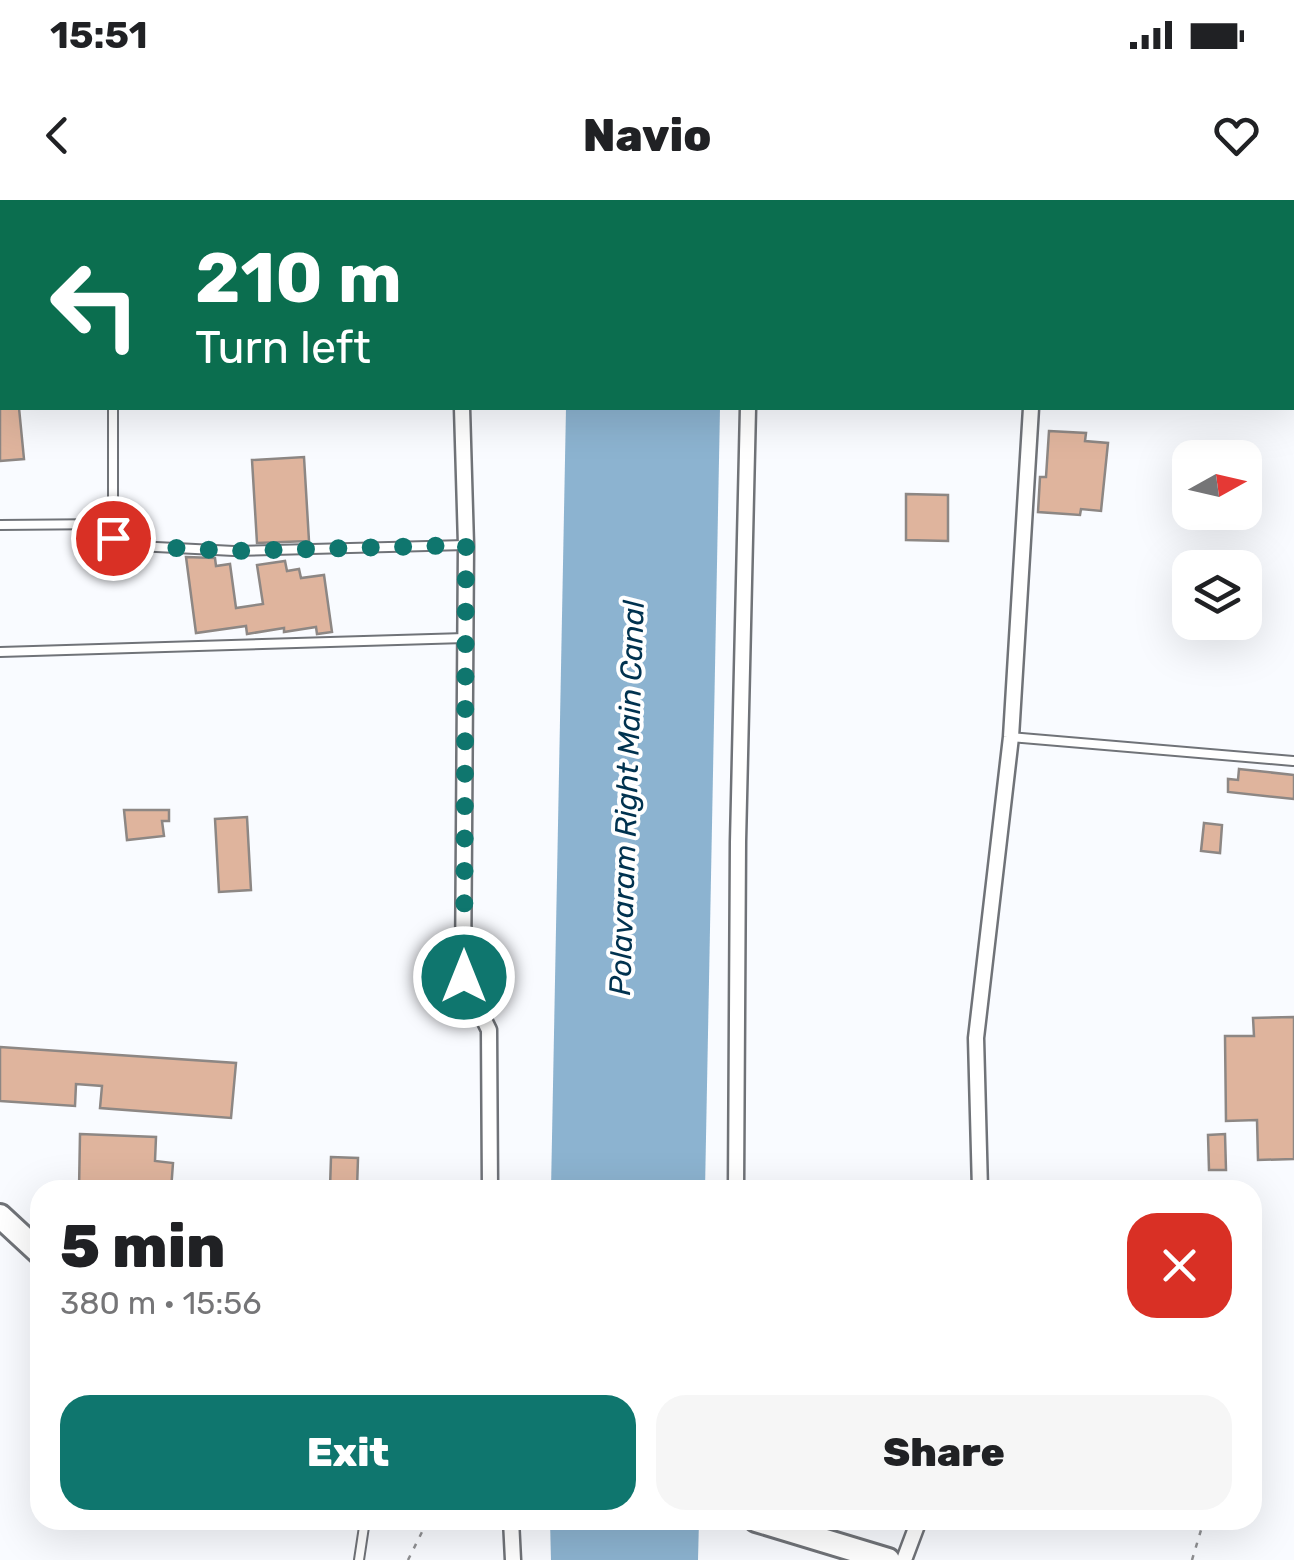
<!DOCTYPE html>
<meta charset="utf-8">
<style>
:root{--surface:#fff;--page:#f6f6f6;--text:#202124;--muted:#757577;--accent:#0f766e}
body{margin:0;font-family:Rubik,sans-serif;background:var(--page);color:var(--text);height:100vh;display:flex;flex-direction:column;font-size:38px;white-space:nowrap}
*{box-sizing:border-box;margin:0}
p{font-size:32px;color:var(--muted)}
.icon{flex:none;width:55px;height:55px;fill:none;stroke:currentColor;stroke-width:2;stroke-linecap:round;stroke-linejoin:round}
.map{position:relative;flex:1;overflow:hidden}
.drawer{position:absolute;left:30px;top:980px;width:1232px;height:350px;display:flex;flex-direction:column;background:var(--surface);border-radius:30px;box-shadow:0 10px 40px #0002}
.drawer>*{flex:none}
.top-card{position:absolute;left:0px;top:0px;width:1295px;height:210px;box-shadow:0 10px 40px #0002;background:#0b6e4f;color:#fff;overflow:hidden}
.needle{width:65px;rotate:82deg}
.tools{position:absolute;left:1172px;top:240px;display:grid;gap:20px}
.tools a{display:grid;place-items:center;width:90px;height:90px;border-radius:20px;background:var(--surface);box-shadow:0 10px 40px #0002;font-size:50px}
.pin{position:absolute;display:grid;place-items:center;width:85px;height:85px;color:#fff;margin:-42px;border:5px solid #fff;border-radius:50%;box-shadow:0 2px 10px #0007}
.me{position:absolute;width:110px;margin:-55px;rotate:0deg;stroke-linejoin:round;filter:drop-shadow(0 0 8px #0008)}
.turn{display:flex;align-items:center;gap:35px;height:210px;padding:0 30px;font-size:45px}
.turn .icon{width:130px;height:130px;stroke-width:2.5}
.turn b{display:block;font-size:70px;line-height:85px}
.round{display:grid;place-items:center;flex:none;width:105px;height:105px;border-radius:30px;background:var(--page)}
.overview{display:flex;align-items:center;justify-content:space-between;height:170px;padding:0 30px}
h1{font-size:60px;font-weight:800;line-height:75px}
.cta{display:flex;gap:20px;margin-top:auto;padding:20px 30px}
.cta a{flex:1;height:115px;border-radius:30px;background:var(--accent);color:#fff;font-size:40px;font-weight:800;line-height:115px;text-align:center}
.cta a+a{background:var(--page);color:var(--text)}
.status{display:flex;justify-content:space-between;align-items:center;height:70px;padding:0 50px;background:var(--surface);direction:ltr}
.status svg{height:28px;fill:currentColor}
header{display:flex;justify-content:space-between;align-items:center;height:130px;padding:0 30px;background:var(--surface);font-size:45px;font-weight:800}
.map>svg:first-child{display:block}
</style>
<div class="status"><b>15:51</b><svg viewBox="0 0 49 12"><path d="M0 12V9h3v3zM5 12V6h3v6zM10 12V3h3v9zM15 12V0h3v12zM26 1h20v11H26zM47 4h2v5h-2z"/></svg></div>
<header><svg class="icon" aria-label="back" viewBox="0 0 24 24"><path d="M15 5l-7 7 7 7"/></svg>Navio<svg class="icon" aria-label="heart" viewBox="0 0 24 24"><path d="M12 20l-8-8c-3-5 5-10 8-4 3-6 11-1 8 4z"/></svg></header>
<div class="map">
<svg width="1294" height="1360" viewBox="0 0 1294 1360">
<rect width="100%" height="100%" fill="#f9fbff"/>
<g fill="#8cb3d0">
<polygon points="566,208 720,208 705,990 551,990"/>
<polygon points="550,1320 699,1320 698,1360 551,1360"/>
</g>
<g fill="#dfb49d" stroke="#8d8784" stroke-width="2.5">
<polygon points="0,208 19,208 24,259 0,261"/>
<polygon points="1049,231 1086,233 1085,241 1108,243 1101,311 1081,309 1080,315 1038,312 1040,277 1046,277"/>
<polygon points="304,257 309,341 257,343 252,260"/>
<polygon points="906,294 948,295 948,341 906,340"/>
<polygon points="186,357 215,358 216,366 230,364 236,408 263,404 257,365 285,361 287,371 299,369 301,378 324,375 332,432 317,434 316,427 284,432 284,428 247,434 246,426 196,433"/>
<polygon points="1239,569 1294,575 1294,599 1228,592 1228,579 1238,580"/>
<polygon points="124,610 169,610 169,621 162,621 164,636 127,640"/>
<polygon points="247,617 251,690 219,692 215,619"/>
<polygon points="1204,623 1222,625 1220,653 1201,651"/>
<polygon points="1294,817 1294,959 1258,960 1257,920 1226,921 1225,836 1254,836 1253,818"/>
<polygon points="0,847 236,863 231,918 100,908 102,886 76,884 75,906 0,901"/>
<polygon points="80,934 156,937 155,961 173,963 171,990 79,990"/>
<polygon points="1225,934 1226,970 1209,970 1208,935"/>
<polygon points="331,957 358,958 357,989 330,988"/>
</g>
<g fill="none" stroke-linecap="round" stroke-linejoin="round">
<g stroke="#707378" stroke-width="12">
<g id="lane">
<polyline points="113,208 113,338 137,346 234,351 466,345"/>
<polyline points="0,325 111,324"/>
<polyline points="0,452 465,438"/>
<polyline points="1011,537 1293,561"/>
<polyline points="359,1360 365,1320"/>
</g>
</g>
<g stroke="#707378" stroke-width="19">
<g id="street">
<polyline points="438,0 438,2"/>
<polyline points="732,0 732,2"/>
<polyline points="1054,2 1054,0"/>
<polyline points="462,208 466,345 463,777 489,830 490,990"/>
<polyline points="736,990 738,642 748,208"/>
<polyline points="980,990 976,838 1011,537 1031,208"/>
<polyline points="511,1320 513,1360"/>
<polyline points="904,1360 919,1320"/>
</g>
</g>
<g stroke="#707378" stroke-width="28">
<g id="primary">
<polyline points="0,1016 40,1053"/>
<polyline points="756,1320 888,1360"/>
</g>
</g>
<g stroke="#8f9093" stroke-width="2.5" stroke-dasharray="5 8" stroke-linecap="butt">
<polyline points="408,1360 428,1320"/>
<polyline points="1192,1360 1204,1320"/>
</g>
<use href="#lane" stroke="#fff" stroke-width="8"/>
<use href="#street" stroke="#fff" stroke-width="14"/>
<use href="#primary" stroke="#fff" stroke-width="22"/>
</g>
<g fill="none" stroke-linecap="round" stroke-linejoin="round">
<polyline stroke="#0f766e" stroke-width="18" stroke-dasharray="0 32.4" points="113,338 137,346 234,351 466,345 464,777"/>
</g>
<g text-anchor="middle" stroke-width="8" stroke-linejoin="round" paint-order="stroke">
<g font-size="30" font-style="italic" fill="#00324f" stroke="#fff">
<text transform="translate(627 598) rotate(-88)" y="10">Polavaram Right Main Canal</text>
</g>
</g>
</svg>
<div class="tools">
<a><svg class="needle" viewBox="-14 -14 28 28"><path d="M0-13l5 13h-10z" fill="#e53935"/><path d="M0 13l5-13h-10z" fill="#757577"/></svg></a>
<a><svg class="icon" aria-label="layers" viewBox="0 0 24 24"><path d="M12 4l9 5-9 5-9-5zM3 14l9 5 9-5"/></svg></a>
</div>
<div class="pin" style="left:113px;top:338px;background:#d93025"><svg class="icon" aria-label="arrive" viewBox="0 0 24 24"><path d="M6 21V4h12l-3 4 3 4H6"/></svg></div>
<svg class="me" style="left:464px;top:777px" viewBox="-20 -20 40 40"><circle r="17" fill="#0f766e" stroke="#fff" stroke-width="3"/><path d="M0-11L8 9 0 5-8 9z" fill="#fff"/></svg>
<div class="top-card">
<div class="turn"><svg class="icon" aria-label="left" viewBox="0 0 24 24"><path d="M17 20v-9H6M10 6l-5 5 5 5"/></svg><div><b>210 m</b>Turn left</div></div>
</div>
<section class="drawer">
<div class="overview"><div><h1>5 min</h1><p>380 m · 15:56</p></div><a class="round" style="background:#d93025;color:#fff"><svg class="icon" aria-label="close" viewBox="0 0 24 24"><path d="M6 6l12 12M18 6L6 18"/></svg></a></div>
<div class="cta"><a>Exit</a><a>Share</a></div>
</section>
</div>
